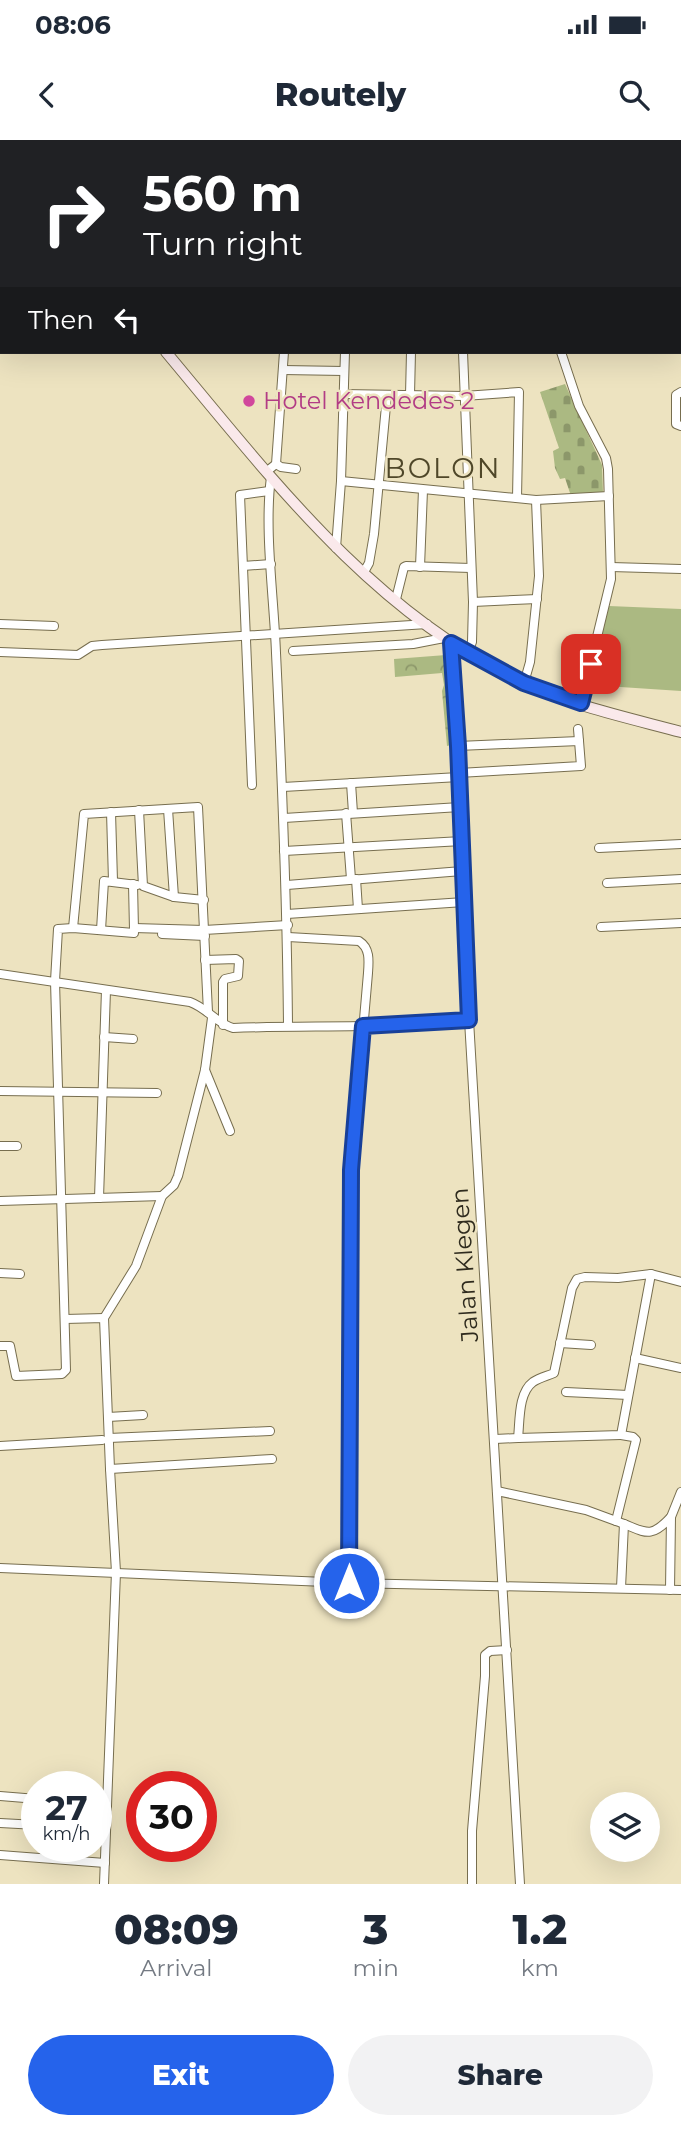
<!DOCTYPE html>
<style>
:root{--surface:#fff;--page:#f2f2f3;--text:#1f2937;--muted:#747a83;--accent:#2563eb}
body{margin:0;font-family:Montserrat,sans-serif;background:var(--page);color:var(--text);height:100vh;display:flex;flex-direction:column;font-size:26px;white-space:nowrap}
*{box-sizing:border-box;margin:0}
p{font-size:23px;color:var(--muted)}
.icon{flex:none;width:38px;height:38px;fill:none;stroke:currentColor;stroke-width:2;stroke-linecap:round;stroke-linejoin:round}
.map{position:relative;height:1744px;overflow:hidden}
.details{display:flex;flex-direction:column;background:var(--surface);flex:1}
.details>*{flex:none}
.banner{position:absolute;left:0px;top:0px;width:682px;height:214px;box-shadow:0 7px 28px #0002;background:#202124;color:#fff;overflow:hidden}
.controls{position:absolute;left:590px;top:1652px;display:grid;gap:14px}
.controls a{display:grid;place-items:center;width:70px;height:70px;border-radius:50%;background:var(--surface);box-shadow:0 7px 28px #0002;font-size:35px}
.speed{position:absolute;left:21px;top:1631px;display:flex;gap:14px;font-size:35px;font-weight:700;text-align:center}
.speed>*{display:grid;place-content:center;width:91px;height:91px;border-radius:50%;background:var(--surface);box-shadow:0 7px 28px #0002;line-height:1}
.speed small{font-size:18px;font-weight:400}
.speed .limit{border:10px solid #d22;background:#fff;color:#111}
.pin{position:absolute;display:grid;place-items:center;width:60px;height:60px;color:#fff;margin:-30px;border-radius:14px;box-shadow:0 4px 10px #0006}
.me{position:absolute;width:77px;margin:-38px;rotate:0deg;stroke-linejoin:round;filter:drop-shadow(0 0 5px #0008)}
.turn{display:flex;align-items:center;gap:24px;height:147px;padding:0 28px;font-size:32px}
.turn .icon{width:91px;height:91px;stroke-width:2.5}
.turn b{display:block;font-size:49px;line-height:60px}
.then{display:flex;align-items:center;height:66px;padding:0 28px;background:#0003;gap:14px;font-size:26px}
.eta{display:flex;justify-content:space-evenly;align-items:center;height:119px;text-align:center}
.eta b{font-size:42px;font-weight:800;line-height:49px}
.primary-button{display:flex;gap:14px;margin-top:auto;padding:14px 28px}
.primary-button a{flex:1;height:80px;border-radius:42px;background:var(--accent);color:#fff;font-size:28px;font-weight:800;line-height:80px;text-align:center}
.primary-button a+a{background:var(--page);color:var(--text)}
.status{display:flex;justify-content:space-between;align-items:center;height:49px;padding:0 35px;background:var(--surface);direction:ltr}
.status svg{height:19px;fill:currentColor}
header{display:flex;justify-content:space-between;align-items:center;height:91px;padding:0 28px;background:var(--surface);font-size:32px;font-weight:800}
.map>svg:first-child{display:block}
</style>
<div class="status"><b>08:06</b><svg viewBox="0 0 49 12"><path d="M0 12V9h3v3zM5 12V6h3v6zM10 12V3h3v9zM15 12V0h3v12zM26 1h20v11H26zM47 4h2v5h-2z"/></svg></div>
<header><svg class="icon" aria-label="back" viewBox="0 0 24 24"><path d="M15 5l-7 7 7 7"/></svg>Routely<svg class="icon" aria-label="search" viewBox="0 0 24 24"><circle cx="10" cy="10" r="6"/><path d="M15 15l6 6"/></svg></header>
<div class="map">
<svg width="681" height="1744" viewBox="0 0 681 1744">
<defs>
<pattern id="forest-crowns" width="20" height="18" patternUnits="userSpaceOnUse" patternTransform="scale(1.75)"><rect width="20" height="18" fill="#abb982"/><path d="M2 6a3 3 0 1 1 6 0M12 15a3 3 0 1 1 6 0" fill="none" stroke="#8c976a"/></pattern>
<pattern id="cemetery-stones" width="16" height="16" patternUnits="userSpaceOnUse" patternTransform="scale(1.75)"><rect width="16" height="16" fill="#abb982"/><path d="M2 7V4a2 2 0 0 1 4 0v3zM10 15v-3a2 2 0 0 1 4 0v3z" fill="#8c976a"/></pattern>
</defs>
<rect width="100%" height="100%" fill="#ede3c0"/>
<polygon fill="url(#forest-crowns)" points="446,515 454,580 451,585 451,605 447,606 442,551 444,545 442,533 395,537 394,519"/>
<polygon fill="url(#cemetery-stones)" points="565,244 602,325 603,353 571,356 565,338 560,339 555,328 553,311 559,308 540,252"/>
<polygon fill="#abb982" points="609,466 681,469 681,551 590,545"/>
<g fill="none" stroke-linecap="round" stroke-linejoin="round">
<g stroke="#776e4f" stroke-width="10">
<g id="minor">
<polyline points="296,0 296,2"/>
<polyline points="384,0 401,2"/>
<polyline points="516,0 517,2"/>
<polyline points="260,2 260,0"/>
<polyline points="355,2 355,0"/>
<polyline points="445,2 445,0"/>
<polyline points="463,212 473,462 472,502 468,512"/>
<polyline points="561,212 579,266 606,318 608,329 611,439 581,563"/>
<polyline points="283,230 344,231"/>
<polyline points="681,252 676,255 676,284 681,286"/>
<polyline points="343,254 464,256 519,252 517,358"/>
<polyline points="410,255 411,212"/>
<polyline points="276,324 281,327 296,329"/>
<polyline points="266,332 276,324 284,212"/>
<path d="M271,337C264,390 274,458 276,513C282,637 287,761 288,886"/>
<polyline points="341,341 536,360 609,356"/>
<polyline points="336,408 341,341 345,212"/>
<polyline points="243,426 271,424"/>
<polyline points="420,427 423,350"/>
<polyline points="611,427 681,429"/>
<polyline points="364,432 369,423 374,394 387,255"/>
<polyline points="396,459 404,427 406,426 471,428"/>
<polyline points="473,462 537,459"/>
<polyline points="0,484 54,486"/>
<polyline points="451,503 458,606 469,880 520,1744"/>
<polyline points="293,511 413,504 444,498"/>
<polyline points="0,512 78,515 92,506 102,505 427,484"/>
<polyline points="524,543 530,522 539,436 536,360"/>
<polyline points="578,589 579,601"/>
<polyline points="458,606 579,601 581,626 459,633"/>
<polyline points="351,643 353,673"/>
<polyline points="252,645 240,355 269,351"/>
<polyline points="283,647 459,637"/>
<polyline points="139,670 143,746 174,757 168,669"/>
<polyline points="111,672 113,741"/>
<polyline points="346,673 351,739"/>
<polyline points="284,678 460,667"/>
<polyline points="599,708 681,704"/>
<polyline points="284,711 462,701"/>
<polyline points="356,739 358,769"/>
<polyline points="607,743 681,739"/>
<polyline points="133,744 134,790"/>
<polyline points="287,745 462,731"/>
<polyline points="174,757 204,760"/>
<polyline points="287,774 464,762"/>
<polyline points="601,787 681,783"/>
<polyline points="73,788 84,674 198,667 208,872"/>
<polyline points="134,788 204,790 288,785"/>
<polyline points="101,790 104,741 137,745"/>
<polyline points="162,794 205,796"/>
<path d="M288,797L359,801C370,808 369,820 368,833L351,1030L349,1443"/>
<polyline points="205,820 236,819 239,821 238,836 225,839 223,842 223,885"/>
<path d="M0,834L190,862C207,868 216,883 233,888C312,885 390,889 469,880"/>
<polyline points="104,897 133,899"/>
<polyline points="205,930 230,991"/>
<polyline points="0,951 157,953"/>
<polyline points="0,1006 17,1006"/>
<polyline points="99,1058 106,850"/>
<polyline points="0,1061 162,1056"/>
<polyline points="0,1133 20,1134"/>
<polyline points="104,1178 136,1126 162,1056 174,1045 178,1036 205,930 212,878"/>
<polyline points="65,1179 104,1178 110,1329 116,1432 104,1744"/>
<polyline points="560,1203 591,1205"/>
<polyline points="0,1206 10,1206 16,1236 62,1234 66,1230 55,841 58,789 73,788 134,793"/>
<polyline points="635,1218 681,1228"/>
<polyline points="566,1252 628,1255"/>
<polyline points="108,1277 143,1275"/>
<polyline points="109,1298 270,1291"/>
<polyline points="518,1298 621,1295 651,1134"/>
<path d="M495,1299L518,1298C520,1281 518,1253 533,1242C539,1238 547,1236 554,1233L572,1148L577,1139L585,1137L618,1138L651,1134L681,1142"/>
<polyline points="0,1306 102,1300"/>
<polyline points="110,1329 272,1319"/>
<polyline points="497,1351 586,1370 616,1381 636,1300 633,1297 621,1295"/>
<polyline points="671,1377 681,1352"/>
<path d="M616,1381C645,1391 649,1401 671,1377L670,1450"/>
<polyline points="0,1428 349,1443 681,1450"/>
<polyline points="621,1448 624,1384"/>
<polyline points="0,1656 37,1659"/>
<polyline points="96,1663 99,1663"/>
<polyline points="0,1683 37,1685"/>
<polyline points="96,1691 98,1691"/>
<polyline points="0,1715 105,1723"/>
<polyline points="472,1744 472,1691 485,1536 485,1515 490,1511 507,1510"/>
</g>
</g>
<g stroke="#776e4f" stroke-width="12">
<g id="secondary">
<polyline points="0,19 2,21"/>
<path d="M166,212C268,334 375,476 524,543C573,566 629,578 681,592"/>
</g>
</g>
<use href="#minor" stroke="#fff" stroke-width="8"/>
<use href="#secondary" stroke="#fae9eb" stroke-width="10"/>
</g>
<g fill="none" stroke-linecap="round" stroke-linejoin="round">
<g stroke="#184099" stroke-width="18">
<polyline id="route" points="349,1443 351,1030 363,886 469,880 458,606 451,503 524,543 581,563 591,524"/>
</g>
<use href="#route" stroke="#2563eb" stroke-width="12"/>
</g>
<circle fill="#d1479c" stroke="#ede3c0" stroke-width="2.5" cx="249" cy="261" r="7"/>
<g text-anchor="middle" stroke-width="5" stroke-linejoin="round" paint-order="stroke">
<g font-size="24" fill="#b23c85" stroke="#ede3c0" text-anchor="start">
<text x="263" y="269">Hotel Kendedes 2</text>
</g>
<g font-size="24" fill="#2f2b1e" stroke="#ede3c0">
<text transform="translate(465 1125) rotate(-94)" y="8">Jalan Klegen</text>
</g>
<g font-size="28" letter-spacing="2" fill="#4f4729" stroke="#ede3c0">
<text x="443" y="338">BOLON</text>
</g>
</g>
</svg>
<div class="controls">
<a><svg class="icon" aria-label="layers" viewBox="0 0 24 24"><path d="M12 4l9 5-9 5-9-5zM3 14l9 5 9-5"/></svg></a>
</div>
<div class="speed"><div>27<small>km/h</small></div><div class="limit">30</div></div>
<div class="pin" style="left:591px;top:524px;background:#d93025"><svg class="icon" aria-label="arrive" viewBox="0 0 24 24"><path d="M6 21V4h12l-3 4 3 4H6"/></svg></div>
<svg class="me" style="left:349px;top:1443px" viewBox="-20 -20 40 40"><circle r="17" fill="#2563eb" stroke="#fff" stroke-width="3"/><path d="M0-11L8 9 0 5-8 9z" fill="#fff"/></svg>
<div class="banner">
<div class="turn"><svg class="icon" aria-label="right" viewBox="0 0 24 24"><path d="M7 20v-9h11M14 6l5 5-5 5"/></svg><div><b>560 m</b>Turn right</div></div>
<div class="then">Then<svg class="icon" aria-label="left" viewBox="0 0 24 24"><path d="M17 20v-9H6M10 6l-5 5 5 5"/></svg></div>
</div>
</div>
<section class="details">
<div class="eta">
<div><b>08:09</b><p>Arrival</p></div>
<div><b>3</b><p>min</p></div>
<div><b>1.2</b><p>km</p></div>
</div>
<div class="primary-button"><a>Exit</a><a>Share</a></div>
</section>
